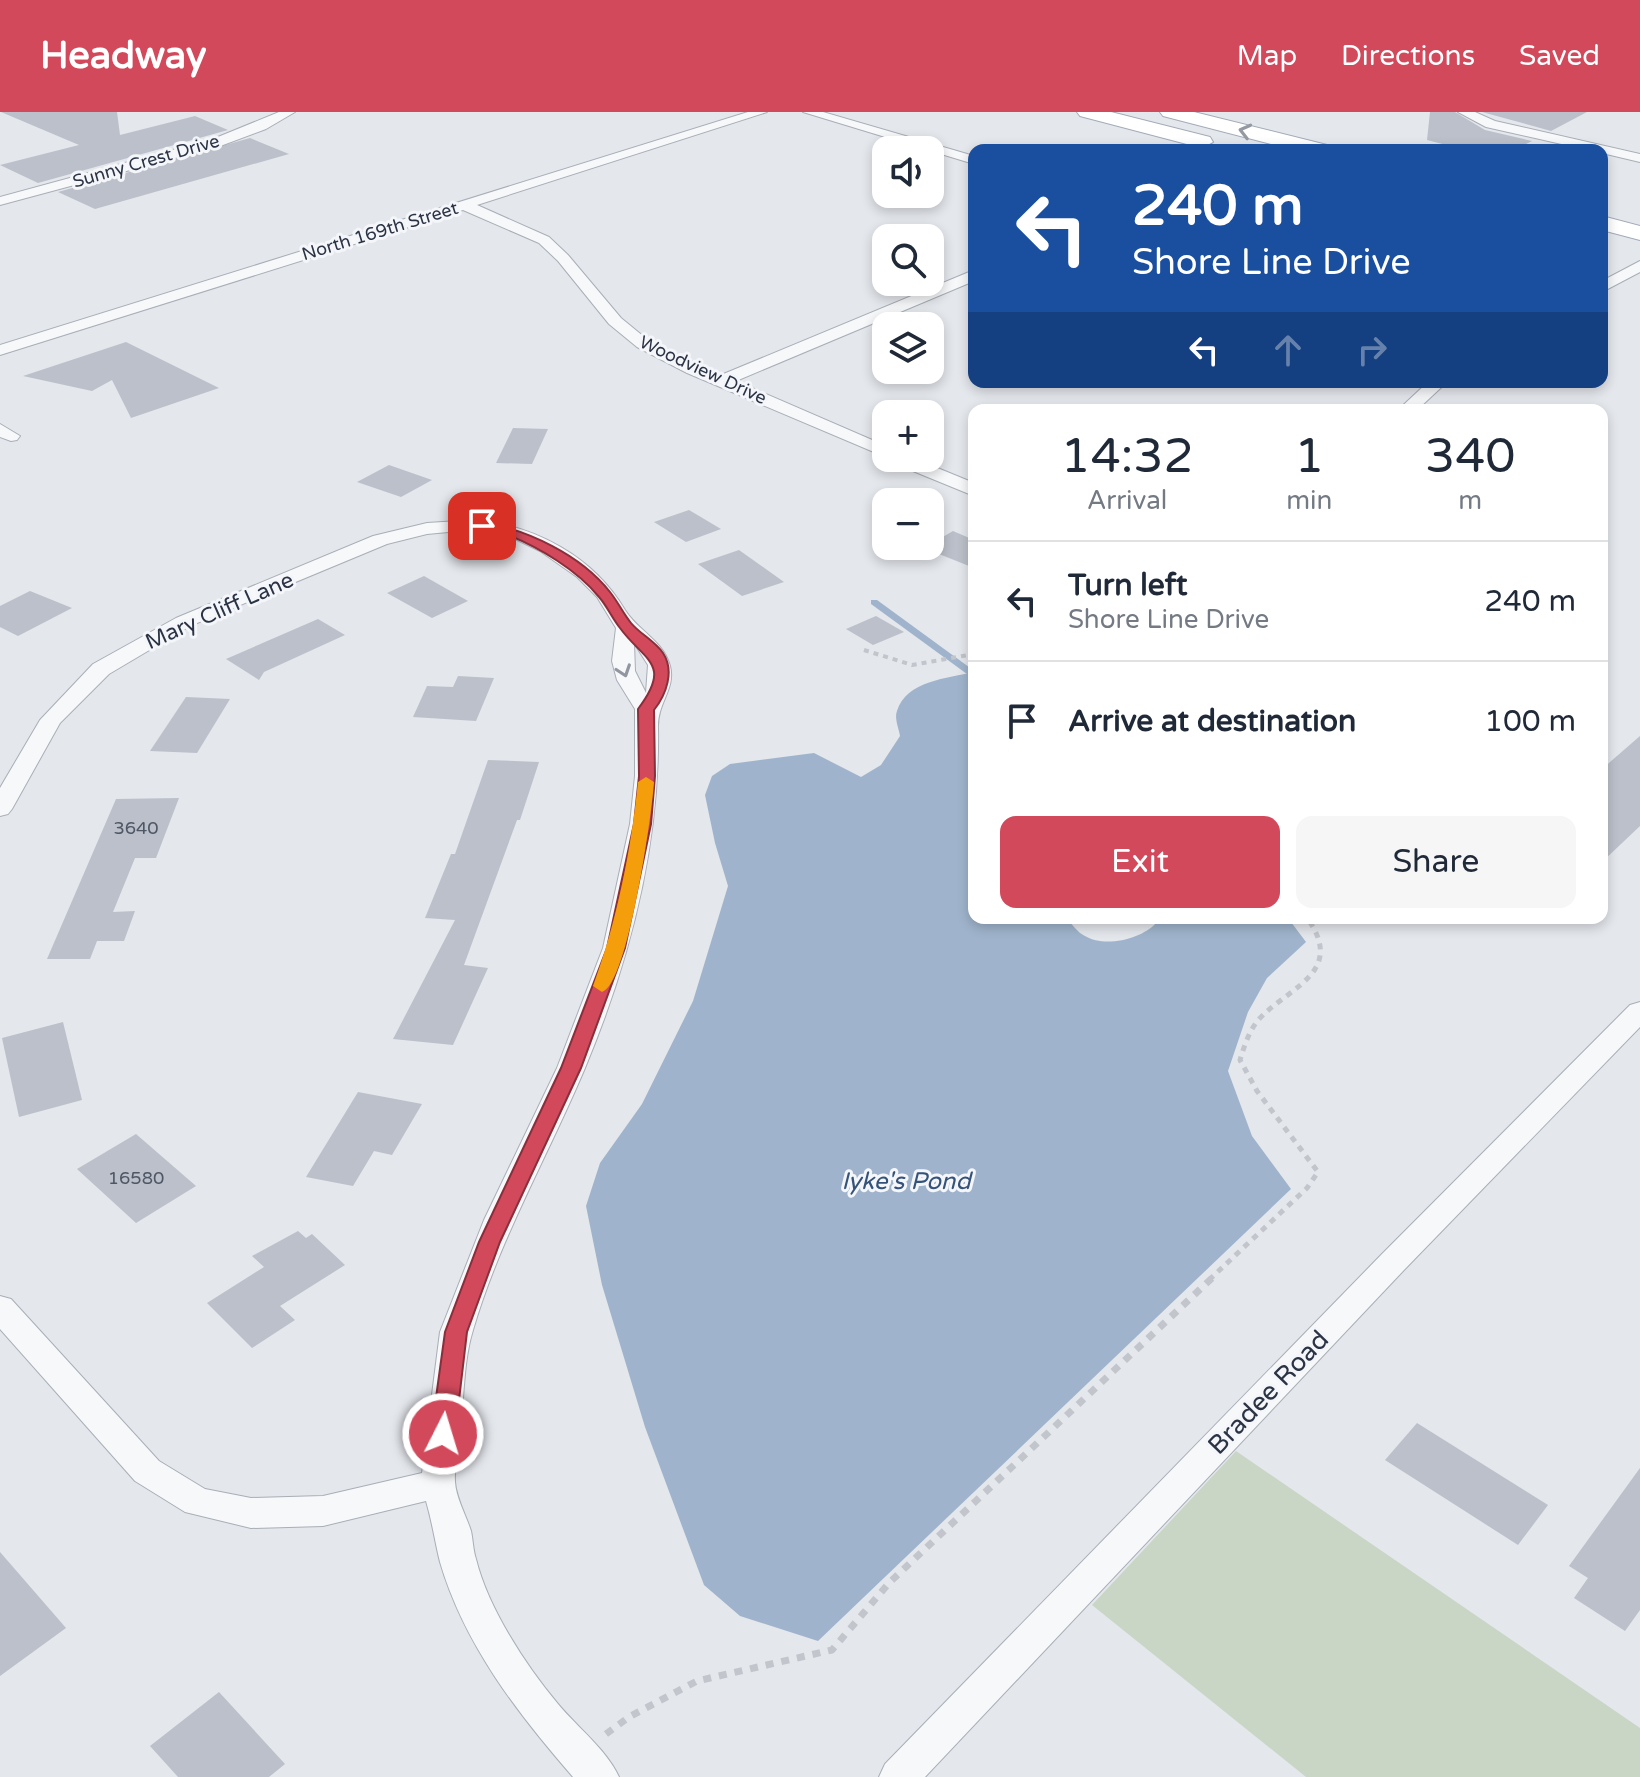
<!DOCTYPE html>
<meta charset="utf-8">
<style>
:root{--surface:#fff;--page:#f6f6f7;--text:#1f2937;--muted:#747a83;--line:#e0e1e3;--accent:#d1495b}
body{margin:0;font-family:"Varela Round",sans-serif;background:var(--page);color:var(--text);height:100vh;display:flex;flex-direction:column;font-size:30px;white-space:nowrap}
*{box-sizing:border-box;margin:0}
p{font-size:26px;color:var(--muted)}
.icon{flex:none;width:44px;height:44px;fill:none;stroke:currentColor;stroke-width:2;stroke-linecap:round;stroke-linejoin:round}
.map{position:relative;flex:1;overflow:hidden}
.details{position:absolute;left:968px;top:292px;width:640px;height:520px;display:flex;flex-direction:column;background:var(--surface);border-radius:16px;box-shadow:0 4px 12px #0003}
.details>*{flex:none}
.guide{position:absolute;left:968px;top:32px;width:640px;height:244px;border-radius:16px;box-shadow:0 4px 12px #0003;background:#1a4fa0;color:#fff;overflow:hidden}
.tools{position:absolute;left:872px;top:24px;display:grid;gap:16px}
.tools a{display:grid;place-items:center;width:72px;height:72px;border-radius:16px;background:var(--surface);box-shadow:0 4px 12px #0003;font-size:40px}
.pin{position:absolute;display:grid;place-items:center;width:68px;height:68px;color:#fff;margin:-34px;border-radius:16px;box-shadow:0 4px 12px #0006}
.me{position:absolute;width:88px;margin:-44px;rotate:5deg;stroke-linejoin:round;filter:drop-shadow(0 0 6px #0008)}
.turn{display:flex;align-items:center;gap:28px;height:168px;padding:0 32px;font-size:36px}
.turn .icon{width:104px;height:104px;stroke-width:2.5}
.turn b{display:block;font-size:56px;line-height:68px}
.lanes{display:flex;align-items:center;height:76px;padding:0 32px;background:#0003;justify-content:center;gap:40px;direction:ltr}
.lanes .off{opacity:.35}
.eta{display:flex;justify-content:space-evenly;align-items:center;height:136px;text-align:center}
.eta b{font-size:48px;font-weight:600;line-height:56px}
.cta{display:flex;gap:16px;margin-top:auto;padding:16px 32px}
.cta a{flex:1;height:92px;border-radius:16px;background:var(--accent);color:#fff;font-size:32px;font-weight:600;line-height:92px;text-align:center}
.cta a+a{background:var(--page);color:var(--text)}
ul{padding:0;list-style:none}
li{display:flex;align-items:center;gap:24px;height:120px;padding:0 32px;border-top:2px solid var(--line)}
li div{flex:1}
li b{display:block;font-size:30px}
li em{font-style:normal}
header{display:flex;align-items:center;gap:48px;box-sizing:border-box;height:112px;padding:0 40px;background:var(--accent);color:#fff}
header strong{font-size:38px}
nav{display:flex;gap:44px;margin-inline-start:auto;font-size:28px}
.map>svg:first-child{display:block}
</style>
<header>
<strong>Headway</strong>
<nav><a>Map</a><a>Directions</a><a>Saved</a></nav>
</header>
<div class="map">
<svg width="1640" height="1665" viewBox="0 0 1640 1665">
<rect width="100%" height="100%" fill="#e4e7ec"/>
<polygon fill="#c9d6c5" points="1236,1339 1640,1616 1640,1665 1306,1665 1092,1493"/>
<path fill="#9fb4cc" d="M974,560V806H1066C1071,811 1078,821 1085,824C1105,836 1142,827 1156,811L1149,806H1288L1306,830L1267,866L1248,900L1228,959L1252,1024L1291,1077L818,1529L740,1504L704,1473L645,1315L602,1173L586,1094L600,1051L642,992L693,889L728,774L715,731L705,683L712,664L730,652L814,641L861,665L881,653L900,624C899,617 894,606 897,599C906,569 948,566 974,560Z"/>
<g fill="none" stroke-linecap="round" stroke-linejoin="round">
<polygon fill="#9fb4cc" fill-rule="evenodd" points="871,488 877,488 973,558 973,562 967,562 871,492"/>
</g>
<g fill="#bbc0ca">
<polygon points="1,0 117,0 120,23 195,4 228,18 38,71 0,53 79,33"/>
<polygon points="1430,0 1455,0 1485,18 1532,29 1514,38 1466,38 1427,28"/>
<polygon points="1482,0 1587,0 1551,19"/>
<polygon points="250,26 289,42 95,97 58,80"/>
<polygon points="126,230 219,276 131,306 112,268 92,279 23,264"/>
<polygon points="513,316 548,317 532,352 496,351"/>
<polygon points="389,353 432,368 401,385 357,370"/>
<polygon points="689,398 721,417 686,430 654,410"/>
<polygon points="953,419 974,428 974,456 924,436"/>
<polygon points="739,438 784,470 742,484 698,452"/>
<polygon points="424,464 468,489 432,506 387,481"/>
<polygon points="30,479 72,496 18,524 0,515 0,494"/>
<polygon points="876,504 904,520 873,533 846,517"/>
<polygon points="318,507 345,523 264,560 259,568 226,547"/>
<polygon points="458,564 494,566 476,609 413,605 427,574 453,575"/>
<polygon points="186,585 230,587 197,641 150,639"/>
<polygon points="1640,624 1640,714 1602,750 1602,657"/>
<polygon points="488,648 539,650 520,708 517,708 464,853 488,856 453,933 393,927 455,808 425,806 451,742 455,742"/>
<polygon points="179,686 156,746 135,746 113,800 135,799 124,829 97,829 90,847 47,847 116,687"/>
<polygon points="63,910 82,988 19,1005 2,926"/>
<polygon points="358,980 422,992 392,1043 374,1039 353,1074 306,1065"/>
<polygon points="136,1022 196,1074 136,1111 77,1057"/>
<polygon points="298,1119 306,1126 312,1122 345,1153 280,1194 295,1208 252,1236 207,1191 264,1155 252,1144"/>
<polygon points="1417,1311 1548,1393 1518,1433 1385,1348"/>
<polygon points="1640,1356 1640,1498 1625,1519 1574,1486 1588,1466 1569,1454"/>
<polygon points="0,1440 66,1516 0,1564"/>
<polygon points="219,1580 285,1652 269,1665 178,1665 150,1634"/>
</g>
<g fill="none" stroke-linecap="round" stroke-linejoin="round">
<g stroke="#a9aeb7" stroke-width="2">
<g id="minor">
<polygon points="279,0 295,0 266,17 223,33 0,93 0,85 213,27"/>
<polygon points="748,0 767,0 477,93 549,125 568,143 621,206 649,229 721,263 974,158 974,169 736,269 886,334 888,346 687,261 637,235 609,212 558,149 539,131 463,98 0,243 0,233"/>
<polygon points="803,0 823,0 974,44 974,52"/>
<polygon points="1458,0 1475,0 1495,9 1640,42 1640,50 1602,41 1602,38 1588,38 1486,15"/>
<polygon points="1640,149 1640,160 1602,180 1602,169"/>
<polygon points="1428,270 1447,270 1417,298 1398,298"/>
<polygon points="0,312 20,324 17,328 11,329 0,325"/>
<polygon points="888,346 913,346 974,371 974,384 891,350"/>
<path d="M475,408C535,413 594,445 625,498C638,519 663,528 670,554C676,577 657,591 658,616C660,733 630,848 585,956C548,1044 500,1126 473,1218C464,1247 464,1281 461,1312C459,1331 454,1351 455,1370C456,1386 466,1403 471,1419C473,1428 473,1438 476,1447C488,1496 526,1554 558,1592C578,1616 606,1637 619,1665H573C518,1602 464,1532 440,1450C435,1430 432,1409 426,1389L323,1414L251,1416L185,1400L135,1369L0,1217V1184L11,1187L159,1349L205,1377L251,1386L323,1384L422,1361L440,1220L484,1108L557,956L603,836L630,712L635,664V597L617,568L612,549L616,516L597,485L577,465L540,439L513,426L491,421L459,419L427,422L387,432L190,514L109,562L60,611L12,697L8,702L0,704V676L40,608L93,552L176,506L373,424L427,411ZM634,531L648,553L646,581L635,559Z"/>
<polygon points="1640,890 1640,915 1403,1159 925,1665 879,1665 885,1652 1381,1143 1630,893"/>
</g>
</g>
<g stroke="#a3abb8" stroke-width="2">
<g id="primary">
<polygon points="1077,0 1111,0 1210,25 1213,30 1202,36 1080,4"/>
<polygon points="1160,0 1194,0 1327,33 1330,38 1294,38 1163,4"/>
<polygon points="1602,104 1640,114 1640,128 1602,118"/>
</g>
</g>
<polyline stroke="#c2c5cb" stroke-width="4" stroke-dasharray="5 5" stroke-linecap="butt" points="864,538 912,553 974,542"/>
<path stroke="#c2c5cb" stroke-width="5" stroke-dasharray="6 6" stroke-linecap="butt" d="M1209,1168L1307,1076L1318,1060L1257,979L1240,948C1245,932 1250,915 1263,903C1293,874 1345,858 1307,806"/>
<polyline stroke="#c2c5cb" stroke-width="7" stroke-dasharray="8 8" stroke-linecap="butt" points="606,1622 629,1605 697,1569 832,1538 889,1471 1212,1166"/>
<use href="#minor" fill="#f7f8fa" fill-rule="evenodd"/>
<use href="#primary" fill="#fff" fill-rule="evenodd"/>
</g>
<defs><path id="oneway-chevron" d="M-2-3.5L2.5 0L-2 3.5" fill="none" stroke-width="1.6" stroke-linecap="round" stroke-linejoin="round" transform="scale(2)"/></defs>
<use stroke="#959aa2" href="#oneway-chevron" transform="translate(1245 19) rotate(-166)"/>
<use stroke="#9196a0" href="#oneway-chevron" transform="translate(624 559) rotate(71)"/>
<path fill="#d1495b" stroke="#882f3b" stroke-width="2" d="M482,410C528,418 581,443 610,480C618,490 623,501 631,511C640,522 655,529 663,541C675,559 666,583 654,598L655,664L651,712L625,836L581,956L500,1130L467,1220L455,1322L451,1329L443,1332L435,1329L431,1322L445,1220L479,1130L561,956L607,836L634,712L639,664L638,597C673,551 644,549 620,516C612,506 607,494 599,485C577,458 540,436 508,423C498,419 487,419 477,417L475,414Z"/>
<path fill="#f59e0b" d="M646,665L654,670C652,701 628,873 602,880L593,874C617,809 631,739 638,670Z"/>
<g text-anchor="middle" stroke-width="6" stroke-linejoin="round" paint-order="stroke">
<g font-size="18" fill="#2b3445" stroke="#f4f6f9">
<text transform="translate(146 49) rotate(-16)" y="6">Sunny Crest Drive</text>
<text transform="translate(380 119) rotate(-17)" y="6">North 169th Street</text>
<text transform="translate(703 258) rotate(25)" y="6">Woodview Drive</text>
</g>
<g font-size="18" fill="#4f5766">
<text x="136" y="722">3640</text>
<text x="136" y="1072">16580</text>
</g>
<g font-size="22" fill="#2b3445" stroke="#f4f6f9">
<text transform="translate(219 498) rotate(-24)" y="8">Mary Cliff Lane</text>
</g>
<g font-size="24" font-style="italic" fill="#34527a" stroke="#f4f6f9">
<text x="906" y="1077">Iyke's Pond</text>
</g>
<g font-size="26" fill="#2b3445" stroke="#f4f6f9">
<text transform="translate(1268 1280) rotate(-46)" y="9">Bradee Road</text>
</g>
</g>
</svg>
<div class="tools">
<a><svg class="icon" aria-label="sound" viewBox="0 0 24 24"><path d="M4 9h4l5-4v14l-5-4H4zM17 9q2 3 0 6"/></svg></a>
<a><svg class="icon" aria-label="search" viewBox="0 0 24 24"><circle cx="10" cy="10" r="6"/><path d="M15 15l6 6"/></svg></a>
<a><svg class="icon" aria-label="layers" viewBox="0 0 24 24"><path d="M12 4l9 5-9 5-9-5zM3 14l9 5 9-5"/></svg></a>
<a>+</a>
<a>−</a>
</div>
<div class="pin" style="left:482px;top:414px;background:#d93025"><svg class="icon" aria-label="arrive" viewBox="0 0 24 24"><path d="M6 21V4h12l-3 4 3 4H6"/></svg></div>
<svg class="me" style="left:443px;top:1322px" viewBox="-20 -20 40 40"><circle r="17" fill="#d1495b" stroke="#fff" stroke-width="3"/><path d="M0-11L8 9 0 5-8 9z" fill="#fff"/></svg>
<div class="guide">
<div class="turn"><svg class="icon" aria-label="left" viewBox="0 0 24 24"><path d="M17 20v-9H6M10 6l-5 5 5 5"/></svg><div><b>240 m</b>Shore Line Drive</div></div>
<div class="lanes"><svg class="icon" aria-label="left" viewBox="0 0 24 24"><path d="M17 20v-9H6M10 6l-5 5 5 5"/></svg><svg class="icon off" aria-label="ahead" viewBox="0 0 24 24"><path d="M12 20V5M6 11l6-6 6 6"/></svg><svg class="icon off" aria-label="right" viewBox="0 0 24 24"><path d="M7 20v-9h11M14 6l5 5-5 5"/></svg></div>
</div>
<section class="details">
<div class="eta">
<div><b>14:32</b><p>Arrival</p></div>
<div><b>1</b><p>min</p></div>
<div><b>340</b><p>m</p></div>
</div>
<ul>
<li><svg class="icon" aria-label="left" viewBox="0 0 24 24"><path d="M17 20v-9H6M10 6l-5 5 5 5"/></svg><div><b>Turn left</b><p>Shore Line Drive</p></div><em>240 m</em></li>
<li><svg class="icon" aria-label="arrive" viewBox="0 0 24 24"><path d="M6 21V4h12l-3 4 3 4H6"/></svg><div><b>Arrive at destination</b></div><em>100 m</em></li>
</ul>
<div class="cta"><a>Exit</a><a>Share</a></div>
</section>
</div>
